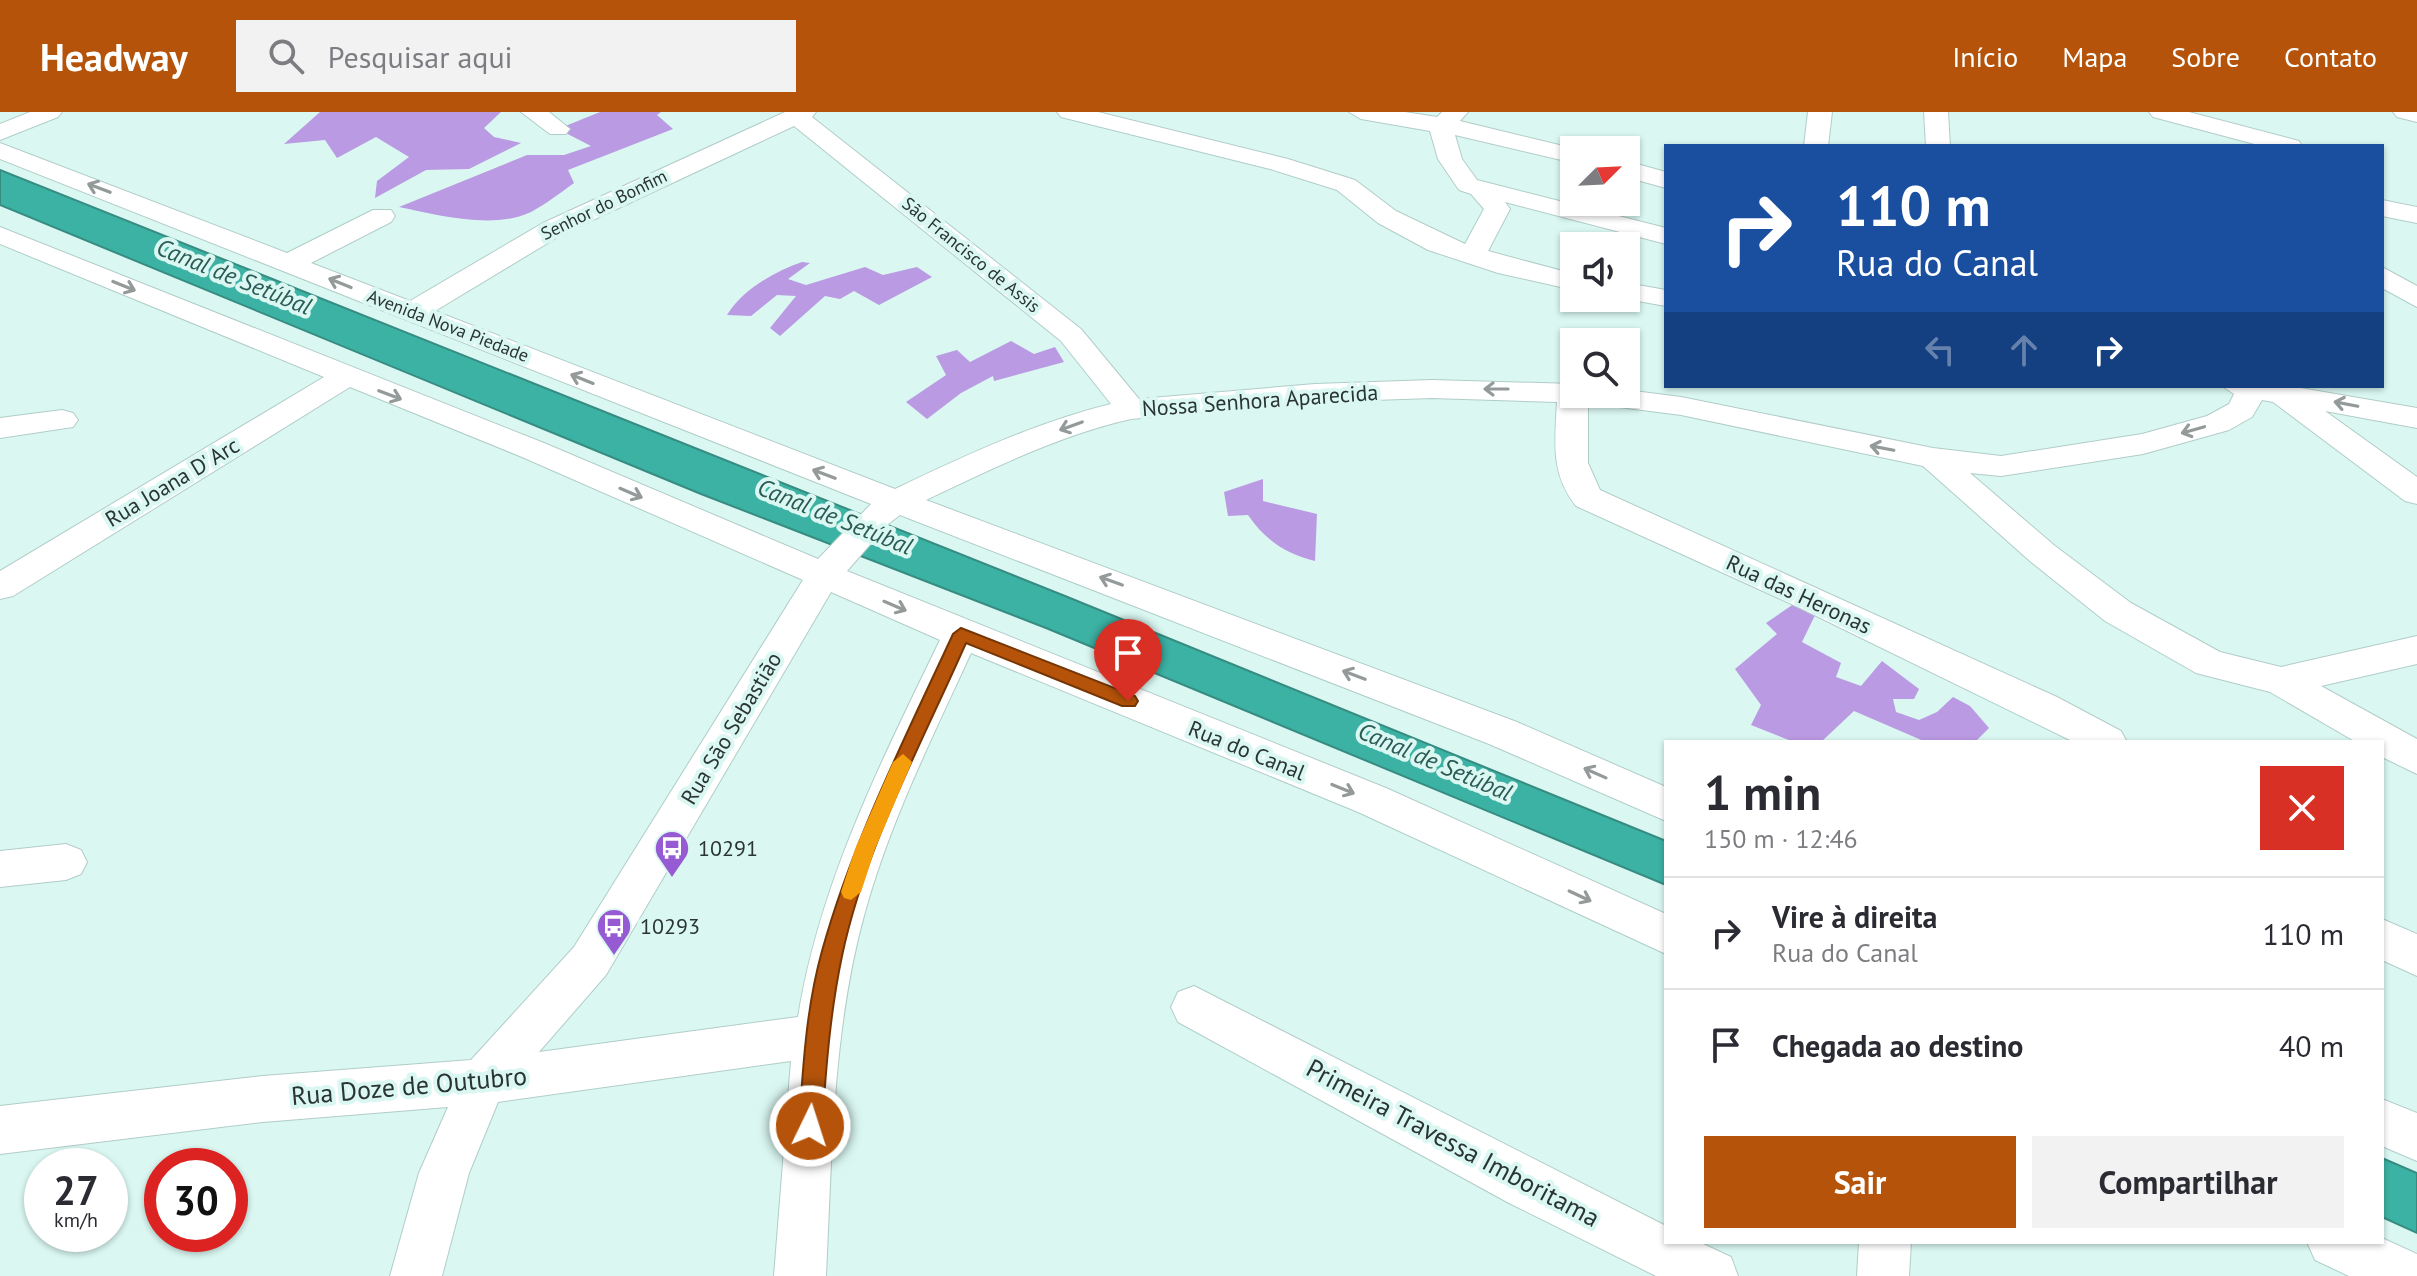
<!DOCTYPE html>
<html lang="pt">
<meta charset="utf-8">
<style>
:root{--surface:#fff;--page:#f2f2f3;--text:#2b2b33;--muted:#7c7c81;--line:#e1e1e2;--accent:#b45309}
body{margin:0;font-family:"PT Sans",sans-serif;background:var(--page);color:var(--text);height:100vh;display:flex;flex-direction:column;font-size:30px;white-space:nowrap}
*{box-sizing:border-box;margin:0}
p{font-size:26px;color:var(--muted)}
.icon{flex:none;width:44px;height:44px;fill:none;stroke:currentColor;stroke-width:2;stroke-linecap:round;stroke-linejoin:round}
.map{position:relative;flex:1;overflow:hidden}
.details{position:absolute;left:1664px;top:628px;width:720px;height:504px;display:flex;flex-direction:column;background:var(--surface);border-radius:0px;box-shadow:0 2px 6px #0004}
.details>*{flex:none}
.guide{position:absolute;left:1664px;top:32px;width:720px;height:244px;border-radius:0px;box-shadow:0 2px 6px #0004;background:#1a4fa0;color:#fff;overflow:hidden}
.needle{width:52px;rotate:66deg}
.controls{position:absolute;left:1560px;top:24px;display:grid;gap:16px}
.controls a{display:grid;place-items:center;width:80px;height:80px;border-radius:0px;background:var(--surface);box-shadow:0 2px 6px #0004;font-size:40px}
.speed{position:absolute;left:24px;top:1036px;display:flex;gap:16px;font-size:40px;font-weight:700;text-align:center}
.speed>*{display:grid;place-content:center;width:104px;height:104px;border-radius:50%;background:var(--surface);box-shadow:0 2px 6px #0004;line-height:1}
.speed small{font-size:20px;font-weight:400}
.speed .limit{border:12px solid #d22;background:#fff;color:#111}
.pin{position:absolute;display:grid;place-items:center;width:68px;height:68px;color:#fff;margin:-82px -34px;border-radius:50% 50% 50% 0;rotate:-45deg;box-shadow:0 0 8px #0007}
.pin .icon{rotate:45deg}
.me{position:absolute;width:88px;margin:-44px;rotate:4deg;stroke-linejoin:round;filter:drop-shadow(0 0 6px #0008)}
.turn{display:flex;align-items:center;gap:28px;height:168px;padding:0 40px;font-size:36px}
.turn .icon{width:104px;height:104px;stroke-width:2.5}
.turn b{display:block;font-size:56px;line-height:68px}
.lanes{display:flex;align-items:center;height:76px;padding:0 40px;background:#0003;justify-content:center;gap:40px;direction:ltr}
.lanes .off{opacity:.35}
.round{display:grid;place-items:center;flex:none;width:84px;height:84px;border-radius:0px;background:var(--page)}
.overview{display:flex;align-items:center;justify-content:space-between;height:136px;padding:0 40px}
h1{font-size:48px;font-weight:700;line-height:60px}
.button{display:flex;gap:16px;margin-top:auto;padding:16px 40px}
.button a{flex:1;height:92px;border-radius:0px;background:var(--accent);color:#fff;font-size:32px;font-weight:700;line-height:92px;text-align:center}
.button a+a{background:var(--page);color:var(--text)}
ul{padding:0;list-style:none}
li{display:flex;align-items:center;gap:24px;height:112px;padding:0 40px;border-top:2px solid var(--line)}
li div{flex:1}
li b{display:block;font-size:30px}
li em{font-style:normal}
header{display:flex;align-items:center;gap:48px;box-sizing:border-box;height:112px;padding:0 40px;background:var(--accent);color:#fff}
header strong{font-size:38px}
nav{display:flex;gap:44px;margin-inline-start:auto;font-size:28px}
.search{width:560px;height:72px;background:var(--page);display:flex;align-items:center;gap:20px;box-sizing:border-box;padding:0 28px;border-radius:0px;color:var(--muted);font-size:30px}
.map>svg:first-child{display:block}
</style>
<header>
<strong>Headway</strong>
<div class="search"><svg class="icon" aria-label="search" viewBox="0 0 24 24"><circle cx="10" cy="10" r="6"/><path d="M15 15l6 6"/></svg>Pesquisar aqui</div>
<nav><a>Início</a><a>Mapa</a><a>Sobre</a><a>Contato</a></nav>
</header>
<div class="map">
<svg width="2417" height="1164" viewBox="0 0 2417 1164">
<rect width="100%" height="100%" fill="#daf7f2"/>
<g fill="#ba9ae2">
<polygon points="320,0 501,0 484,16 494,25 521,31 469,57 426,58 375,86 377,69 409,45 376,25 337,46 325,28 284,32"/>
<path d="M600,0H661L657,3L673,17L568,58L574,71C560,81 546,92 531,100C494,118 437,103 399,95L527,43H564L591,34L558,17Z"/>
<path d="M802,150L810,151L788,167L806,173L865,155L883,163L917,155L932,165L879,193L854,179L840,187L825,184L780,224L770,216L796,184L777,183L751,204L727,203C743,177 774,160 802,150Z"/>
<polygon points="1011,229 1034,242 1055,235 1064,250 994,269 993,264 961,281 927,307 906,290 946,263 936,244 957,238 970,250"/>
<path d="M1263,367V389L1317,402L1315,449C1286,442 1265,428 1248,403L1228,404L1224,380Z"/>
<polygon points="1798,489 1818,497 1802,530 1841,551 1836,565 1861,574 1882,549 1919,577 1914,587 1893,587 1896,600 1919,608 1937,600 1953,585 1970,594 1989,616 1975,630 1926,630 1854,599 1821,630 1794,630 1751,613 1761,593 1735,557 1777,522 1766,511"/>
</g>
<g fill="#3cb2a4" stroke="#378c82" stroke-width="2">
<polygon points="0,58 1065,484 1666,729 1666,773 1046,516 701,382 0,93"/>
<polygon points="2382,1046 2417,1061 2417,1121 2382,1105"/>
</g>
<g fill="none" stroke-linecap="round" stroke-linejoin="round">
<g stroke="#b1cdc8" stroke-width="2">
<g id="minor">
<polygon points="30,0 62,0 58,5 0,28 0,12"/>
<polygon points="521,0 549,0 570,17 566,22 550,22"/>
<path d="M785,0H816L812,5L1081,217L1139,287L1315,272L1432,268L1574,272V282H1626V278L1681,285L1933,336L2001,344L2142,322L2207,304L2229,292L2234,282L2222,274H2289L2417,296V316L2325,299L2417,365V392L2405,389L2273,290L2262,288L2252,305L2229,318L2143,342L2001,364L1970,361L2055,434L2131,491L2220,540L2281,555L2417,524V552L2321,574L2417,627V662L2382,645V630H2356L2270,580L2196,561L2105,509L2031,450L1923,354L1681,303L1588,291V351L1600,378L2057,585L2121,619L2127,630H2074L1798,495L1576,394C1550,362 1555,328 1557,290L1432,286L1315,290L1131,307C1060,323 991,357 926,388L1517,610L1666,675V709L1489,632L900,403L887,413L847,459L1386,676L1666,802V842L1358,700L971,541C932,626 890,710 865,800C832,918 832,1043 826,1164H774L791,949L498,990L469,1061L442,1164H390L419,1061L448,995L263,1010L0,1042V994L263,964L471,948L574,835L803,468L522,345L350,275L13,484L0,487V459L324,265L0,132V115L544,331L818,447L871,392L0,47V31L287,141L373,98H391L395,104L391,110L311,151L410,189L543,111ZM794,14L1061,229L1111,292C1037,310 964,344 895,377L435,199L561,123ZM831,480L940,528C881,650 820,770 798,905L539,940L606,863Z"/>
<polygon points="1057,0 1098,0 1288,47 1355,68 1396,99 1465,132 1484,97 1471,82 1459,78 1438,47 1430,19 1361,7 1349,0 1405,0 1437,5 1442,0 1468,0 1460,9 1580,38 1574,38 1574,51 1455,23 1462,47 1477,68 1666,116 1666,132 1505,90 1510,97 1488,139 1574,162 1574,178 1498,161 1428,138 1378,111 1337,78 1270,57 1061,5"/>
<polygon points="1808,0 1832,0 1828,34 1804,34"/>
<polygon points="1924,0 1948,0 1950,34 1926,34"/>
<polygon points="2149,0 2189,0 2299,29 2302,34 2262,34 2153,5"/>
<polygon points="2393,0 2417,0 2417,10 2397,5"/>
<polygon points="1626,49 1666,60 1666,76 1626,65"/>
<polygon points="2382,88 2417,95 2417,111 2382,104"/>
<polygon points="2382,155 2417,174 2417,195 2382,176"/>
<polygon points="1626,171 1666,178 1666,194 1620,186 1626,186"/>
<polygon points="62,298 73,301 78,308 73,315 0,326 0,306"/>
<polygon points="66,732 81,738 87,750 81,762 66,768 0,775 0,739"/>
<polygon points="2382,807 2417,822 2417,864 2382,848"/>
<polygon points="1194,874 1666,1114 1666,1130 1699,1130 1731,1145 1738,1164 1656,1164 1509,1091 1178,910 1171,895 1178,880"/>
<polygon points="2382,987 2417,1001 2417,1049 2382,1034"/>
<polygon points="2382,1126 2417,1142 2417,1164 2349,1164 2315,1148 2307,1130 2382,1130"/>
<polygon points="1859,1130 1911,1130 1909,1164 1857,1164"/>
</g>
</g>
<use href="#minor" fill="#fff" fill-rule="evenodd"/>
</g>
<defs><path id="oneway-shaft" d="M-6 0H5M1.5-3L5.5 0L1.5 3" fill="none" stroke-width="1.6" stroke-linecap="round" stroke-linejoin="round" transform="scale(2)"/></defs>
<g stroke="#949a99">
<use href="#oneway-shaft" transform="translate(99 76) rotate(-159)"/>
<use href="#oneway-shaft" transform="translate(340 171) rotate(-158)"/>
<use href="#oneway-shaft" transform="translate(124 174) rotate(22)"/>
<use href="#oneway-shaft" transform="translate(582 267) rotate(-158)"/>
<use href="#oneway-shaft" transform="translate(1496 277) rotate(-180)"/>
<use href="#oneway-shaft" transform="translate(390 283) rotate(21)"/>
<use href="#oneway-shaft" transform="translate(2346 292) rotate(-169)"/>
<use href="#oneway-shaft" transform="translate(1071 314) rotate(160)"/>
<use href="#oneway-shaft" transform="translate(2193 318) rotate(164)"/>
<use href="#oneway-shaft" transform="translate(1882 336) rotate(-169)"/>
<use href="#oneway-shaft" transform="translate(824 362) rotate(-159)"/>
<use href="#oneway-shaft" transform="translate(631 381) rotate(23)"/>
<use href="#oneway-shaft" transform="translate(1111 469) rotate(-160)"/>
<use href="#oneway-shaft" transform="translate(895 494) rotate(23)"/>
<use href="#oneway-shaft" transform="translate(1354 563) rotate(-159)"/>
<use href="#oneway-shaft" transform="translate(1595 661) rotate(-156)"/>
<use href="#oneway-shaft" transform="translate(1343 677) rotate(22)"/>
<use href="#oneway-shaft" transform="translate(1580 784) rotate(25)"/>
</g>
<path fill="#b45309" stroke="#753606" stroke-width="2" d="M961,516L1135,584L1138,589L1135,594H1122L966,531C921,633 865,735 842,844C830,901 826,957 822,1014L819,1022L810,1025L802,1022L799,1014C803,956 806,896 822,839C853,728 905,626 953,522Z"/>
<polygon fill="#f59e0b" points="903,642 912,650 875,737 861,780 851,788 844,786 841,780 855,737 893,650"/>
<defs>
<g id="bus-pin" transform="scale(1.8)"><path d="M0 17L-7.5 6A9.5 9.5 0 1 1 7.5 6Z" fill="#965bd2" stroke="#daf7f2"/><path d="M-5-6H5V4H4V6H2V4H-2V6H-4V4H-5ZM-3.5-4V0h7V-4ZM-3.5 1.2v1.5H-2V1.2ZM2 1.2v1.5H3.5V1.2Z" fill="#fff"/></g>
</defs>
<g fill-rule="evenodd">
<use href="#bus-pin" x="672" y="736"/>
<use href="#bus-pin" x="614" y="814"/>
</g>
<g text-anchor="middle" stroke-width="8" stroke-linejoin="round" paint-order="stroke">
<g font-size="18" fill="#2a3533" stroke="#daf7f2">
<text transform="translate(604 93) rotate(-26)" y="6">Senhor do Bonfim</text>
<text transform="translate(971 143) rotate(39)" y="6">São Francisco de Assis</text>
<text transform="translate(448 214) rotate(21)" y="6">Avenida Nova Piedade</text>
</g>
<g font-size="22" fill="#2a3533" stroke="#daf7f2">
<text transform="translate(1260 288) rotate(-4)" y="8">Nossa Senhora Aparecida</text>
<text transform="translate(172 370) rotate(-31)" y="8">Rua Joana D' Arc</text>
<text transform="translate(1799 482) rotate(25)" y="8">Rua das Heronas</text>
<text transform="translate(731 616) rotate(-59)" y="8">Rua São Sebastião</text>
<text transform="translate(1247 638) rotate(22)" y="8">Rua do Canal</text>
</g>
<g font-size="22" fill="#2a3533" stroke="#daf7f2" text-anchor="start">
<text x="698" y="744">10291</text>
<text x="640" y="822">10293</text>
</g>
<g font-size="24" font-style="italic" fill="#2b5b55" stroke="#daf7f2">
<text transform="translate(234 165) rotate(22)" y="8">Canal de Setúbal</text>
<text transform="translate(835 405) rotate(22)" y="8">Canal de Setúbal</text>
<text transform="translate(1435 650) rotate(23)" y="8">Canal de Setúbal</text>
</g>
<g font-size="26" fill="#2a3533" stroke="#daf7f2">
<text transform="translate(409 974) rotate(-5)" y="9">Rua Doze de Outubro</text>
<text transform="translate(1453 1031) rotate(28)" y="9">Primeira Travessa Imboritama</text>
</g>
</g>
</svg>
<div class="controls">
<a><svg class="needle" viewBox="-14 -14 28 28"><path d="M0-13l5 13h-10z" fill="#e53935"/><path d="M0 13l5-13h-10z" fill="#7c7c81"/></svg></a>
<a><svg class="icon" aria-label="sound" viewBox="0 0 24 24"><path d="M4 9h4l5-4v14l-5-4H4zM17 9q2 3 0 6"/></svg></a>
<a><svg class="icon" aria-label="search" viewBox="0 0 24 24"><circle cx="10" cy="10" r="6"/><path d="M15 15l6 6"/></svg></a>
</div>
<div class="speed"><div>27<small>km/h</small></div><div class="limit">30</div></div>
<div class="pin" style="left:1128px;top:589px;background:#d93025"><svg class="icon" aria-label="arrive" viewBox="0 0 24 24"><path d="M6 21V4h12l-3 4 3 4H6"/></svg></div>
<svg class="me" style="left:810px;top:1014px" viewBox="-20 -20 40 40"><circle r="17" fill="#b45309" stroke="#fff" stroke-width="3"/><path d="M0-11L8 9 0 5-8 9z" fill="#fff"/></svg>
<div class="guide">
<div class="turn"><svg class="icon" aria-label="right" viewBox="0 0 24 24"><path d="M7 20v-9h11M14 6l5 5-5 5"/></svg><div><b>110 m</b>Rua do Canal</div></div>
<div class="lanes"><svg class="icon off" aria-label="left" viewBox="0 0 24 24"><path d="M17 20v-9H6M10 6l-5 5 5 5"/></svg><svg class="icon off" aria-label="ahead" viewBox="0 0 24 24"><path d="M12 20V5M6 11l6-6 6 6"/></svg><svg class="icon" aria-label="right" viewBox="0 0 24 24"><path d="M7 20v-9h11M14 6l5 5-5 5"/></svg></div>
</div>
<section class="details">
<div class="overview"><div><h1>1 min</h1><p>150 m · 12:46</p></div><a class="round" style="background:#d93025;color:#fff"><svg class="icon" aria-label="close" viewBox="0 0 24 24"><path d="M6 6l12 12M18 6L6 18"/></svg></a></div>
<ul>
<li><svg class="icon" aria-label="right" viewBox="0 0 24 24"><path d="M7 20v-9h11M14 6l5 5-5 5"/></svg><div><b>Vire à direita</b><p>Rua do Canal</p></div><em>110 m</em></li>
<li><svg class="icon" aria-label="arrive" viewBox="0 0 24 24"><path d="M6 21V4h12l-3 4 3 4H6"/></svg><div><b>Chegada ao destino</b></div><em>40 m</em></li>
</ul>
<div class="button"><a>Sair</a><a>Compartilhar</a></div>
</section>
</div>
